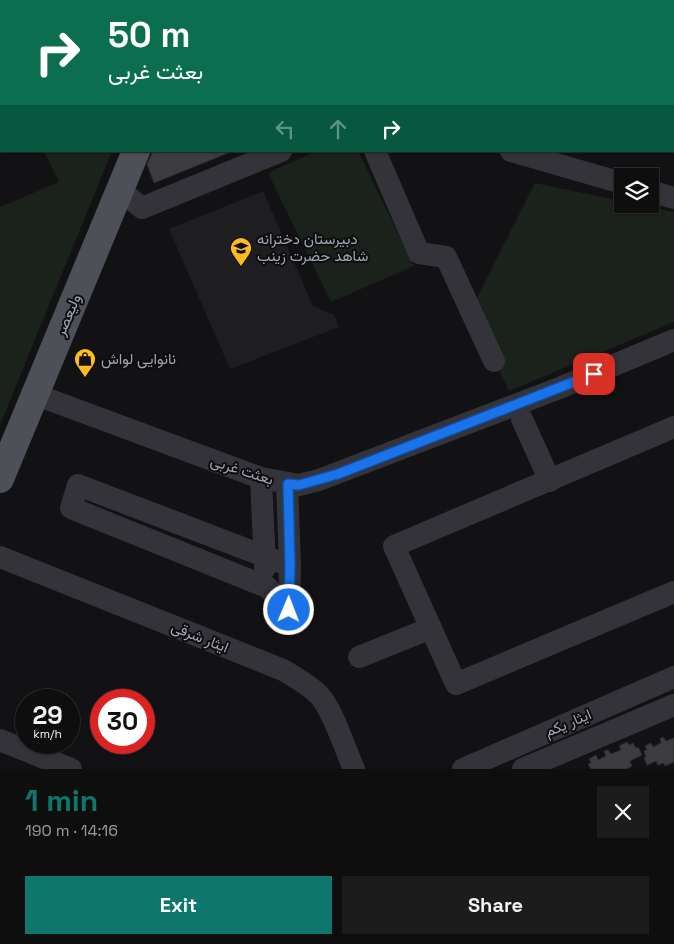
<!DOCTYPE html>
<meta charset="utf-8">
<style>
:root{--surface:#0e0e0f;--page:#1c1c1d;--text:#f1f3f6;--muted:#9b9c9e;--line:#2e2e2f;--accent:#0f766e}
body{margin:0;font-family:"Space Grotesk",Vazirmatn,sans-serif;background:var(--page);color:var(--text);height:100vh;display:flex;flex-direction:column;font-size:19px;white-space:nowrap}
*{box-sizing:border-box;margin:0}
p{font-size:16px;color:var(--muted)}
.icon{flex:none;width:28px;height:28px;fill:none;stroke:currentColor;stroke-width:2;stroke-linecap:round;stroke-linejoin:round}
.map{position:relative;height:769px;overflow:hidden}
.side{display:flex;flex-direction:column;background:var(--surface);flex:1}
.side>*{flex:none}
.top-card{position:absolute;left:0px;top:0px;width:675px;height:152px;box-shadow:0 1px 4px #0004,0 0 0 1px var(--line);background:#0b6e4f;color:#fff;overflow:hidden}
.controls{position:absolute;left:614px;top:168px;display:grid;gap:10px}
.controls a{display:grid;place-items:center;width:45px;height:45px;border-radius:0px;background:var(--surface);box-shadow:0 1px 4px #0004,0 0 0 1px var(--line);font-size:25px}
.speed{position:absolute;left:15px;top:689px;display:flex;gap:10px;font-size:25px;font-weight:700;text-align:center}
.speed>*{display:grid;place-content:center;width:65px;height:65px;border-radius:50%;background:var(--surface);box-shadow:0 1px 4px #0004,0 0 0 1px var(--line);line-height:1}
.speed small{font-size:12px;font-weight:400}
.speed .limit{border:8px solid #d22;background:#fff;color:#111}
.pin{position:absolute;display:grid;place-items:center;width:42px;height:42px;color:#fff;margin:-21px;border-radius:10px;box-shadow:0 2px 8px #0006}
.me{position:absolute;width:55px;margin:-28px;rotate:1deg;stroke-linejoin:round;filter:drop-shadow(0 0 4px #0008)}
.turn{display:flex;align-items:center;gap:18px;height:105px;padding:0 25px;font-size:22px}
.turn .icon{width:65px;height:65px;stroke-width:2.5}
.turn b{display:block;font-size:35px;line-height:42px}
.lanes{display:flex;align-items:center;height:48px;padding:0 25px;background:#0003;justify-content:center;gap:25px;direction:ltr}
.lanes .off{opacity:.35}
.round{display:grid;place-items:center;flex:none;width:52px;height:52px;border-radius:0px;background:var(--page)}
.head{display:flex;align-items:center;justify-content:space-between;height:85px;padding:0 25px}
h1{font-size:30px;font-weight:800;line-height:38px;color:var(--accent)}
.primary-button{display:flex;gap:10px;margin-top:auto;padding:10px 25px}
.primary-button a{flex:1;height:58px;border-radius:0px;background:var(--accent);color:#fff;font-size:20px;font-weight:800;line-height:58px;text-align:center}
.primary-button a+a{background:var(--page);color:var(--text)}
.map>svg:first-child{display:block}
</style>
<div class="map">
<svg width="674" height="769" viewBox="0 0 674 769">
<rect width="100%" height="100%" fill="#121214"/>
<polygon fill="#1e1e21" points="263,191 313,306 334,315 339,327 230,369 169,229"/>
<g fill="#1a221b">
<polygon points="215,0 375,0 215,1"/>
<polygon points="44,151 112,151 0,425 0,207 59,182"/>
<polygon points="317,151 358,151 414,266 331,302 268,173"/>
<polygon points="535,183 622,201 622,204 634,204 674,212 674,322 509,391 470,312"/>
</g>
<g fill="#3c3c41" stroke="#2c2c30">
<polygon points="153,151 233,151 154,183 147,164"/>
<polygon points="663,737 666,741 674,738 674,762 665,766 664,763 658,765 656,761 647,765 644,758 646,757 644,751 647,750 645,746 651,743 653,747 661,743 660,738"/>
<polygon points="627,742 629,745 633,743 636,748 638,747 642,755 630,761 632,766 627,769 591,769 588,764 591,763 589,759 596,755 598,760 606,756 604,751 608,750 611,754 621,750 619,746"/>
</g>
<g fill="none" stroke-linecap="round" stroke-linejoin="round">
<g stroke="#333339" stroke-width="22">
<polyline points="449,0 453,1"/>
<polyline points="578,1 578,0"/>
<polyline points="674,108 674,109"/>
<polyline points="375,151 419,253 446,257 494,361"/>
<polyline points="511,151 622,183"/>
<polyline points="120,190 142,208 281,151"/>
<polyline points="650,191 674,198"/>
<polyline points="34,394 261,478 299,485 319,480 562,387 674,340"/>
<polyline points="522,419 550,481"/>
<polyline points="674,427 394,546 456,684 674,592"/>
<polyline points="261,478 265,568"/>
<polyline points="287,483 290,566 289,610"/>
<path d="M0,557L283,670C295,677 309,685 319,695C333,710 345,749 354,769"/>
<polyline points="289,610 267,587 71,508 78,485 290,566"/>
<polyline points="359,657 431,628"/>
<polyline points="0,740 71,769"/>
<polyline points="463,769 674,677"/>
<polyline points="523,769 674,705"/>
</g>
<g stroke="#4e5058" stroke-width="28">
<polyline points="189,1 189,0"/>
<polyline points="209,1 209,0"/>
<polyline points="0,15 1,16"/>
<polyline points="0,479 136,151"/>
</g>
</g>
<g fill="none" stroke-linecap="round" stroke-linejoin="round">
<g stroke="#114b97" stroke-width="12">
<polyline id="route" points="289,610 290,566 288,484 299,485 338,474 594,374"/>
</g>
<use href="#route" stroke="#1a73e8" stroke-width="9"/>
</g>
<defs>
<g id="school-pin" transform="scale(1.125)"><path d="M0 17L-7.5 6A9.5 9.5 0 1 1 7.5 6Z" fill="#ffbc1f" stroke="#0d0d0f"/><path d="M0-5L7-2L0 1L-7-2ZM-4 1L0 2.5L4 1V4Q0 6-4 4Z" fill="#111"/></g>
<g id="shop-pin" transform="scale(1.125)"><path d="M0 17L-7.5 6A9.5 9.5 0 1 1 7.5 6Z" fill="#ffbc1f" stroke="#0d0d0f"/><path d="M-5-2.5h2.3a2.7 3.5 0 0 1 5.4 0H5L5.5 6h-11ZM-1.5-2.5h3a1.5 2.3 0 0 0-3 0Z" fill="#111"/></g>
</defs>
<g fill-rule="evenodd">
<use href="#school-pin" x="241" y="248"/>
<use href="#shop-pin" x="85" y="359"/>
</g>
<g text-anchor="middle" stroke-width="4" stroke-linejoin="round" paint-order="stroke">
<g font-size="15" fill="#a2a7b5" stroke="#0d0d0f" text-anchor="start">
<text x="257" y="244">دبیرستان دخترانه<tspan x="257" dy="17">شاهد حضرت زینب</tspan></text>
<text x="101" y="364">نانوایی لواش</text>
</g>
<g font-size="15" fill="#a2a7b5" stroke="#0d0d0f">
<text transform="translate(68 315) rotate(-67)" y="5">ولیعصر</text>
<text transform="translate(242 470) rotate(18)" y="5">بعثت غربی</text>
<text transform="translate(200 637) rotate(22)" y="5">ایثار شرقی</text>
<text transform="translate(568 723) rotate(-23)" y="5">ایثار یکم</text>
</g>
</g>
</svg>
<div class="controls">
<a><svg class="icon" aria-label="layers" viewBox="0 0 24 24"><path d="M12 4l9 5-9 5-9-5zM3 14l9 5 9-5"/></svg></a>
</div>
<div class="speed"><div>29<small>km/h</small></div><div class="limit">30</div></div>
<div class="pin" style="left:594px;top:374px;background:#d93025"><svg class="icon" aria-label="arrive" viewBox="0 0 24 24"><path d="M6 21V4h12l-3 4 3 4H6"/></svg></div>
<svg class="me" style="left:289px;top:610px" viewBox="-20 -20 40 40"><circle r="17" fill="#1a73e8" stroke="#fff" stroke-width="3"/><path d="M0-11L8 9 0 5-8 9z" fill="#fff"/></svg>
<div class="top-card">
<div class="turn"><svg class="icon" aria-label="right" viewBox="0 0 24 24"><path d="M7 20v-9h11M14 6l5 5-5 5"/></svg><div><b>50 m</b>بعثت غربی</div></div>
<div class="lanes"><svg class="icon off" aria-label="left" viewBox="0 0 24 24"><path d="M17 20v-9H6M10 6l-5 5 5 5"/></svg><svg class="icon off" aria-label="ahead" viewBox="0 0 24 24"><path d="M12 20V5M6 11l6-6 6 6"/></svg><svg class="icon" aria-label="right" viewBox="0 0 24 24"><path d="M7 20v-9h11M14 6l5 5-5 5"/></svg></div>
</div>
</div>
<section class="side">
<div class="head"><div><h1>1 min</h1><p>190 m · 14:16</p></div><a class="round"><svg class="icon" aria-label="close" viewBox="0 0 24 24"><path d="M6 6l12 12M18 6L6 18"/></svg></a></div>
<div class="primary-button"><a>Exit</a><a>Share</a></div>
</section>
